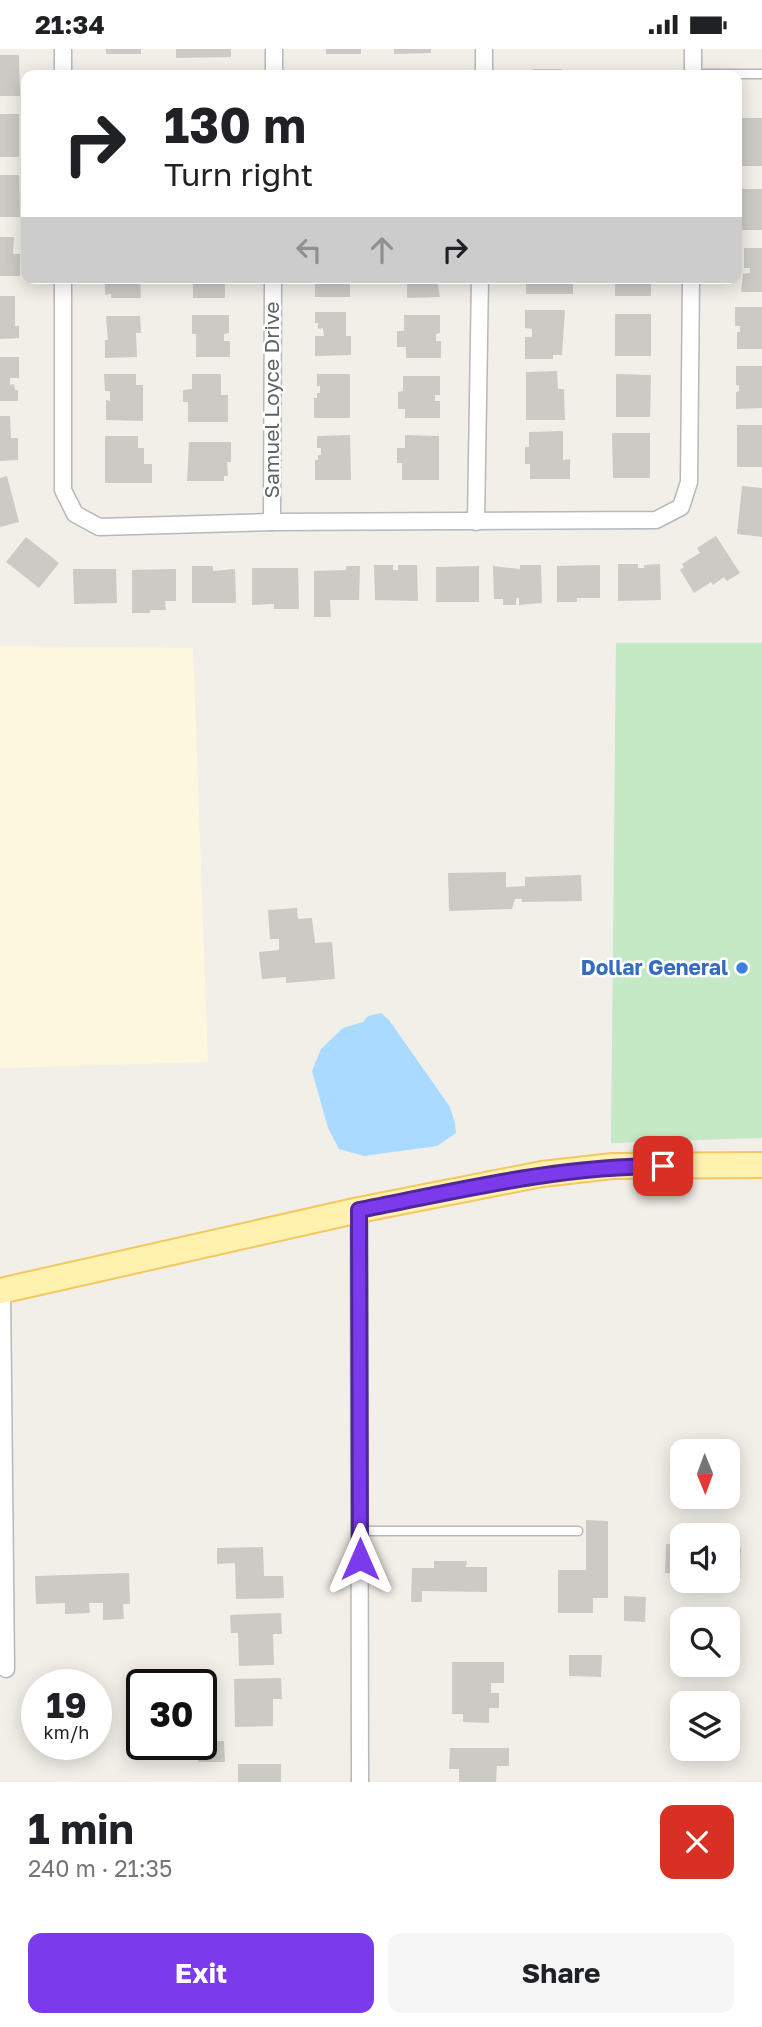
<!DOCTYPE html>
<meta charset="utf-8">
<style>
:root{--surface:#fff;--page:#f6f6f6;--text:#202124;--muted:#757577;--accent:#7c3aed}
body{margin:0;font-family:"Golos Text",sans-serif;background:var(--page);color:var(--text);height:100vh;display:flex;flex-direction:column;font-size:26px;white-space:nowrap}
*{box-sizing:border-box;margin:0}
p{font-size:23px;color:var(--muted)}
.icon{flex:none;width:38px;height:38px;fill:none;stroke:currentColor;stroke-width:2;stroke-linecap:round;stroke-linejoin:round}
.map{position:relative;height:1733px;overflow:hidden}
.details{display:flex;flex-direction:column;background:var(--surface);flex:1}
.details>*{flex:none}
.hud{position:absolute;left:21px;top:21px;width:721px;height:214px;border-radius:14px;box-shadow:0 4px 18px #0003;background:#fff;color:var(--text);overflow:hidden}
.needle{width:46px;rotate:179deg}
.buttons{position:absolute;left:670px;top:1390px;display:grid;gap:14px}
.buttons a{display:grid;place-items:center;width:70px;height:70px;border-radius:14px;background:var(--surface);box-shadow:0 4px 18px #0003;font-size:35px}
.speed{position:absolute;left:21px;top:1620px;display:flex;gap:14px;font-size:35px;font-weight:700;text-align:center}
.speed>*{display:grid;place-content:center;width:91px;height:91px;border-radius:50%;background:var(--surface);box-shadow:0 4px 18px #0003;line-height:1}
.speed small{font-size:18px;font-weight:400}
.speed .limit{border:4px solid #111;border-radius:10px;background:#fff;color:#111}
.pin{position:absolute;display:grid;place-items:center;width:60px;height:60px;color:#fff;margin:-30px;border-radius:14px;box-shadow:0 4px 10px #0006}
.me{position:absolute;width:77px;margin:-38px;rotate:0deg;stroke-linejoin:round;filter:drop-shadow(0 0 5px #0008)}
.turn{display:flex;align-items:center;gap:24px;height:147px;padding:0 28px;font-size:32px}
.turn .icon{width:91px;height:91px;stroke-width:2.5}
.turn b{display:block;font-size:49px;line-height:60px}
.lanes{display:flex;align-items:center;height:66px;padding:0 28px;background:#0003;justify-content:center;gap:35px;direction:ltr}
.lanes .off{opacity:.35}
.round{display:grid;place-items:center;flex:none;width:74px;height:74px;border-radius:14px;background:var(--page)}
.summary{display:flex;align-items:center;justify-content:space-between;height:119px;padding:0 28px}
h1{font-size:42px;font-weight:700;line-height:52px}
.button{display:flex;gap:14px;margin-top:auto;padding:14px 28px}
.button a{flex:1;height:80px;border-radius:14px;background:var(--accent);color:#fff;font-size:28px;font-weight:700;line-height:80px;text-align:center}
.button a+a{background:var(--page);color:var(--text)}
.status{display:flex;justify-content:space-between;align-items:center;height:49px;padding:0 35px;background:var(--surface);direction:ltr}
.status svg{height:19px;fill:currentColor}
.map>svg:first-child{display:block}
</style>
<div class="status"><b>21:34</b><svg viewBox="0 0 49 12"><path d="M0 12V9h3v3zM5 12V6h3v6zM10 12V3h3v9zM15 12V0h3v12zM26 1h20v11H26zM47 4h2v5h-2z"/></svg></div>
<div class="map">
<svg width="762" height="1733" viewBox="0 0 762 1733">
<rect width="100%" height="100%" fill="#f1efe8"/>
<polygon fill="#fef7e0" points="0,597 193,599 208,1013 0,1019"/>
<polygon fill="#c5e8c5" points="616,594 762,594 762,1089 611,1094"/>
<polygon fill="#aadaff" points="381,964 389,971 450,1058 455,1074 456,1084 437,1097 364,1107 339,1100 328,1079 312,1022 321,1000 343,979 363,973 368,967"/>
<g fill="#cccac5">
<rect x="106" y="0" width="35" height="5"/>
<polygon points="176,0 231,0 231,8 176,9"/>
<rect x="326" y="0" width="35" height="5"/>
<polygon points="394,0 431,0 431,4 394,5"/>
<polygon points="0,6 19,6 20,47 0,47"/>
<rect x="533" y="20" width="29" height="6"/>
<rect x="615" y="21" width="37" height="5"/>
<rect x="394" y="23" width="46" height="3"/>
<rect x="0" y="65" width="19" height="43"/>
<rect x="738" y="69" width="24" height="48"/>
<polygon points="0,126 19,126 20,168 0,168"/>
<polygon points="737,140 762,140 762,181 738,181 738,166 741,166 741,159 737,159"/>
<polygon points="0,188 14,188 13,205 20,205 20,227 0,227"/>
<polygon points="744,199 762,199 762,243 741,243 743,225 750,224 750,219 744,219"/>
<polygon points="110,229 140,229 141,249 111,249 111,245 105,246 105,232 110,232"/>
<polygon points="193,229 225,231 225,249 193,249"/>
<rect x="315" y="229" width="35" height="19"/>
<polygon points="407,229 437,231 440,248 407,249"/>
<rect x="526" y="229" width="47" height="16"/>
<rect x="615" y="229" width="36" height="18"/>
<polygon points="0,247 15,247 15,277 19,277 19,289 0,290"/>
<polygon points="735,258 762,258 762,300 737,300 737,283 740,283 740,277 735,277"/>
<polygon points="525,261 565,261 562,306 553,306 553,310 525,310 525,288 532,288 532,280 525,279"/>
<polygon points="315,263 346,263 346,287 351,287 351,306 315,307 315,287 324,287 323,279 318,280 318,274 315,274"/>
<rect x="615" y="265" width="36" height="42"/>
<polygon points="192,266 229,266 229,284 224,285 224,292 230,292 230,308 196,308 196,285 192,285"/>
<polygon points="404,266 440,266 440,284 436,285 436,292 441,292 441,309 406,309 406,298 397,298 397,282 404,282"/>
<polygon points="106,267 140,267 141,284 136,284 137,308 105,309 105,291 108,291"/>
<polygon points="0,308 19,308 19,329 10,329 10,336 14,335 15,341 18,341 18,352 0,352"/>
<polygon points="736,317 762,317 762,359 736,360 736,343 739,342 739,336 736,336"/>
<polygon points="557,322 558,340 564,340 565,371 526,371 526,323"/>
<polygon points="104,325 136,325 136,336 143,336 143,372 106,371 106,351 110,352 110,342 105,342"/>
<polygon points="192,325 221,325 221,346 228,346 228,373 188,373 188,353 183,353 183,341 192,340"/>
<polygon points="317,325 350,325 350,369 314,369 314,349 317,349 317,344 320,344 320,337 317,337"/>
<polygon points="616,325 651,326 650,368 616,368"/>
<polygon points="403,327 440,327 440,346 435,346 435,352 440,352 440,369 405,369 405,360 398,360 398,343 403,342"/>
<polygon points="0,367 10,367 11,389 18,389 18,411 0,412"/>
<rect x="737" y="376" width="25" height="42"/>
<polygon points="563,382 563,411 570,410 570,430 530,430 530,415 525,415 525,398 529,398 529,383"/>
<polygon points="612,384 650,384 650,429 613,429"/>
<polygon points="350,386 351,431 315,431 315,411 318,411 318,406 321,406 321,399 317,399 317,387"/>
<polygon points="405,386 439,387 439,431 402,431 402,414 397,414 397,399 405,399"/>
<polygon points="105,387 138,387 138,399 144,399 144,415 152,415 152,434 105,434"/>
<polygon points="189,393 231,393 231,413 227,413 228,427 224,427 224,432 187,432"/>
<polygon points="7,427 19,473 0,478 0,429"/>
<polygon points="742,437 762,439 762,488 737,485"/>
<polygon points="716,487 740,524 727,532 724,528 713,536 711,533 694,544 680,521 684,518 682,515 700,504 697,499"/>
<polygon points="26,488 59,514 39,539 6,513"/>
<polygon points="618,515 638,515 638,519 644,519 644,516 660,515 661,551 618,552"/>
<polygon points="374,516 393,516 393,521 398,521 398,516 417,516 418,552 375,551"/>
<polygon points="520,516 541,516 542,554 519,556 519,549 516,549 516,556 503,556 503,550 494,550 493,517 520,520"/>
<polygon points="600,516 600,549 577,549 577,553 557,553 557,517"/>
<polygon points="192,517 213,517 213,522 235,520 236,554 192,554"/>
<polygon points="346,517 360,517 359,551 330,551 331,568 314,568 314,522 346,521"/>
<polygon points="479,517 479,553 436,553 436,518"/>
<polygon points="252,519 298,519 299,560 274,560 274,555 252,556"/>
<polygon points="73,520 116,520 117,554 74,555"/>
<polygon points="176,520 176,552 165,552 166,561 150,561 150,564 132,564 132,521"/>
<polygon points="506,823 506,838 525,837 525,828 581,826 582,852 522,853 522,850 515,850 512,860 449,862 448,824"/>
<polygon points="297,859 298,870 312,869 315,894 332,893 335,930 286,934 286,928 262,930 259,903 279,901 279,890 270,890 268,861"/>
<polygon points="586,1471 608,1472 608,1549 593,1549 593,1564 558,1564 558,1521 586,1521"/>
<polygon points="666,1495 682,1496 682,1525 665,1524"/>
<polygon points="263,1498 264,1527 283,1527 284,1549 236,1550 235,1514 217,1515 217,1499"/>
<polygon points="728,1498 741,1499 740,1528 728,1527"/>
<polygon points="434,1512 467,1512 466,1518 487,1518 487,1543 422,1542 422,1553 411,1553 412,1519 434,1519"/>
<polygon points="129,1524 130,1555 123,1555 124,1570 103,1571 103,1554 89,1554 90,1564 65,1565 65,1554 36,1555 35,1527"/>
<polygon points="624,1547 646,1548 645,1573 624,1572"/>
<polygon points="281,1564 282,1585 273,1585 274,1616 239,1617 238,1584 231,1584 230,1566"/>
<polygon points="569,1606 602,1606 601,1628 569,1627"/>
<polygon points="452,1613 504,1613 504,1634 491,1634 491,1644 499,1644 499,1659 489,1659 489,1674 463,1673 463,1665 452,1665"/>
<polygon points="281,1629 282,1650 273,1650 273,1677 235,1678 234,1630"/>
<polygon points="201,1692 224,1692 225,1713 198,1713 198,1696 201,1696"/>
<polygon points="450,1699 509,1699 509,1717 497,1717 496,1733 459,1733 459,1720 449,1720"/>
<rect x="238" y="1715" width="43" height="18"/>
</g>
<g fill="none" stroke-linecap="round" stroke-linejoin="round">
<g stroke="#b5b8bc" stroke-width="11">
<g id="lane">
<polyline points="693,25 762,25"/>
<polyline points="360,1482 578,1482"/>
</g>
</g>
<g stroke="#b5b8bc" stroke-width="19">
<g id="street">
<polyline points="63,0 63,26"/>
<polyline points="274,26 274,0"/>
<polyline points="484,26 484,0"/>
<polyline points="693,26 693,0"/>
<polyline points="63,229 63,441 75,465 99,478 272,473 656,471 681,458 689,433 691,229"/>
<polyline points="272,473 273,229"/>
<polyline points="476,473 480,229"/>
<polyline points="359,1161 360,1733"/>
<polyline points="2,1241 6,1620"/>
</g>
</g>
<g stroke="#f2c960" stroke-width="28">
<polyline id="primary" points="0,1242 359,1161 542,1125 613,1117 762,1116"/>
</g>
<use href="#lane" stroke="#fff" stroke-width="8"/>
<use href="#street" stroke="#fff" stroke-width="16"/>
<use href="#primary" stroke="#fff2af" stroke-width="24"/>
</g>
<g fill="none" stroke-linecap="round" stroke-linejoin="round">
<g stroke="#51269a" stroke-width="18">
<path id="route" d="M360,1510L359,1161C461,1141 558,1117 663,1117"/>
</g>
<use href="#route" stroke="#7c3aed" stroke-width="12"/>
</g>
<circle fill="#3f7fe0" stroke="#fff" stroke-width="2.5" cx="742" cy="919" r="7"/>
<g text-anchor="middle" stroke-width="5" stroke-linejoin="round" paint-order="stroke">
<g font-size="21" fill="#5f6368" stroke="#fff">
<text transform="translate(272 351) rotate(-90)" y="7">Samuel Loyce Drive</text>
</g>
<g font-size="21" font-weight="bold" fill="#366cbe" stroke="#fff" text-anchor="end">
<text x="728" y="926">Dollar General</text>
</g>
</g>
</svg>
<div class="buttons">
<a><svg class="needle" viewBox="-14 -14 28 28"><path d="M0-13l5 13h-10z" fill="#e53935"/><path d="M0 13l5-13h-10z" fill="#757577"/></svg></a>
<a><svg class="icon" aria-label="sound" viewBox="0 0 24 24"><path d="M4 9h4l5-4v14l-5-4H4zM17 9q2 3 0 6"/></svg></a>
<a><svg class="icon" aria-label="search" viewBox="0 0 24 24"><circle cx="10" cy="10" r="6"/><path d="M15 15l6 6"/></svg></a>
<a><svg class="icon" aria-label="layers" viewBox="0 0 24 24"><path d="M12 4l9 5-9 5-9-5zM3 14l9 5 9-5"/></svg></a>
</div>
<div class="speed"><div>19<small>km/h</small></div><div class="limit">30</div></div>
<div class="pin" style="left:663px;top:1117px;background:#d93025"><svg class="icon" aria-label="arrive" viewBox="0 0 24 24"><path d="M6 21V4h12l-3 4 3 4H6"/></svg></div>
<svg class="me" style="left:360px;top:1510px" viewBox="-20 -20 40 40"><path d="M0-17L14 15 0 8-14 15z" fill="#7c3aed" stroke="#fff" stroke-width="4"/></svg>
<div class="hud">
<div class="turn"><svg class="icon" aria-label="right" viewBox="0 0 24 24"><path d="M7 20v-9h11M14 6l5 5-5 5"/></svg><div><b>130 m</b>Turn right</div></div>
<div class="lanes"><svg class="icon off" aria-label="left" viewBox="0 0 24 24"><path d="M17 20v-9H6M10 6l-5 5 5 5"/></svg><svg class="icon off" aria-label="ahead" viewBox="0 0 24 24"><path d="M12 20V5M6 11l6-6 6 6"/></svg><svg class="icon" aria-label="right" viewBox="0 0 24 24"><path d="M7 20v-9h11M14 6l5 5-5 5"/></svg></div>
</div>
</div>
<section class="details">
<div class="summary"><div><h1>1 min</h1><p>240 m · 21:35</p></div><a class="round" style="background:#d93025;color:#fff"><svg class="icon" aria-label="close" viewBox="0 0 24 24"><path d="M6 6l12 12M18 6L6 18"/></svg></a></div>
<div class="button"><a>Exit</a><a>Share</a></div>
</section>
